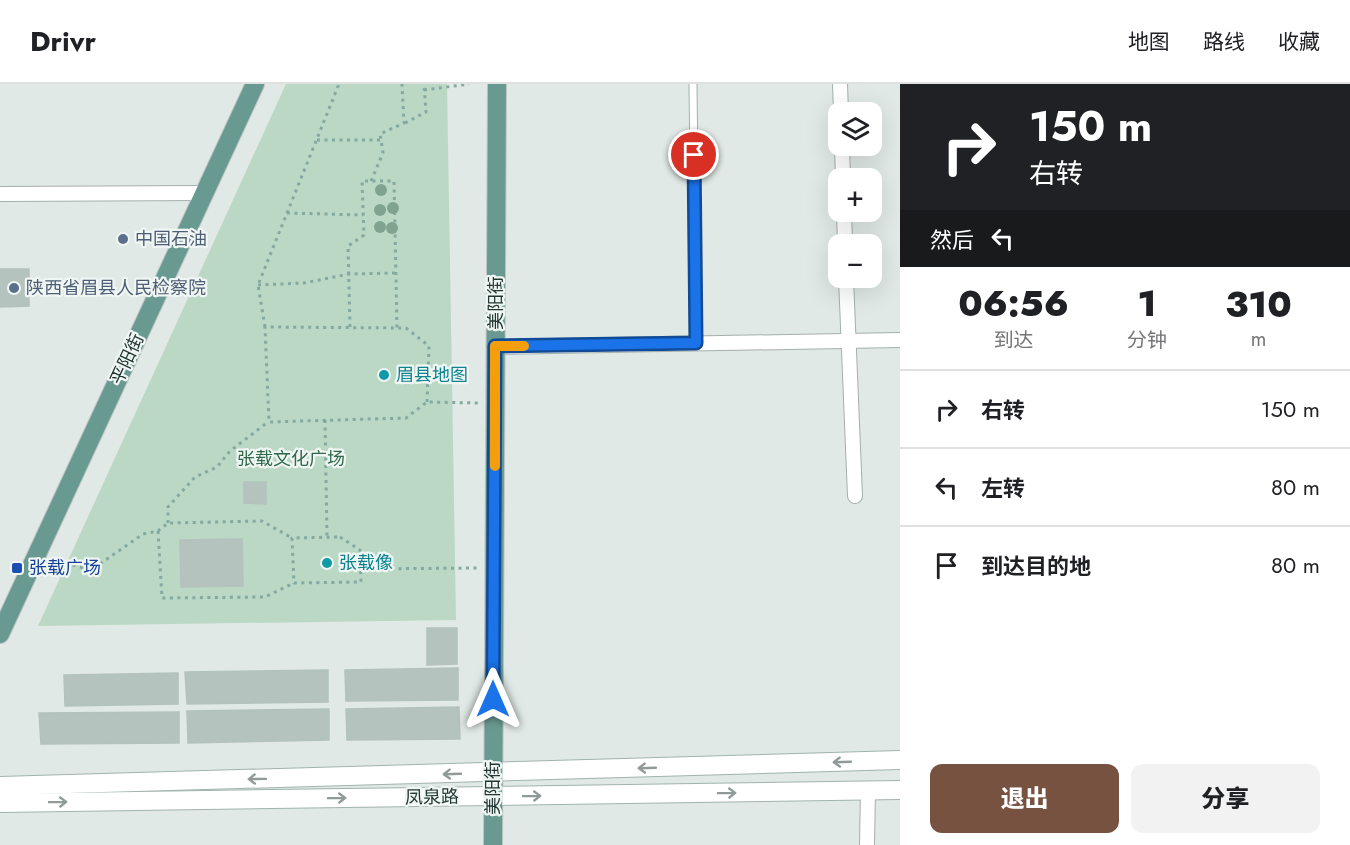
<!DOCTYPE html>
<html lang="zh">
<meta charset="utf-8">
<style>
:root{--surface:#fff;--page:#f2f2f2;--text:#202124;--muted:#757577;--line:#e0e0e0;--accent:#775241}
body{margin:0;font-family:Jost,"Noto Sans SC",sans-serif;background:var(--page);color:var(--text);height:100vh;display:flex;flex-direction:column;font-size:22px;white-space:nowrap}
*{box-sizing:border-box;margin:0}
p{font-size:20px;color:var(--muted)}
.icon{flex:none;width:33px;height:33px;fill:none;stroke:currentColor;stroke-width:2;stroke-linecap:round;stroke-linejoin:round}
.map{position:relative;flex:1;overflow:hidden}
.side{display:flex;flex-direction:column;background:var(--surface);width:450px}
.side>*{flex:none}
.hud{background:#202124;color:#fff;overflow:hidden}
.buttons{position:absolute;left:828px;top:18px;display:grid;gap:12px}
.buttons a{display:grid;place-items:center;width:54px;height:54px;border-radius:12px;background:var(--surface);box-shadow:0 6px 24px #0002;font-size:30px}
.pin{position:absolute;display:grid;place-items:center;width:51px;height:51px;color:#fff;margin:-26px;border:3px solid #fff;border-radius:50%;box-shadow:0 2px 6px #0007}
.me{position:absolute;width:66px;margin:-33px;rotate:0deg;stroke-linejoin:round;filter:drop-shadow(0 0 4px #0008)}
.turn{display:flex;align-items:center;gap:21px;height:126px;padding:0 30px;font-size:27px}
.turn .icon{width:78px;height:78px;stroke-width:2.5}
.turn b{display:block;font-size:42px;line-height:51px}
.then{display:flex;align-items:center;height:57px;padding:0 30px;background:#0003;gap:12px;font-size:22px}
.eta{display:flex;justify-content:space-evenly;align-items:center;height:102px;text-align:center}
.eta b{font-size:36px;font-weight:800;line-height:42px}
.action{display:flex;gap:12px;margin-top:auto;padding:12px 30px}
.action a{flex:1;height:69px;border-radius:12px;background:var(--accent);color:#fff;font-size:24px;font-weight:800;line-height:69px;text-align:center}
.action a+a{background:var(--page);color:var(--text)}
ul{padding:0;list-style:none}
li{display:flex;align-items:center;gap:18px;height:78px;padding:0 30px;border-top:2px solid var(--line)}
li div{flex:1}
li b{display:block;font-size:22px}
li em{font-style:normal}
header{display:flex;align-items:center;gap:36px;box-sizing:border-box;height:84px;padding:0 30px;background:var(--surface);border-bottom:2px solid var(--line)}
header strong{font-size:28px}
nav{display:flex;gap:33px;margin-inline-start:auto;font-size:21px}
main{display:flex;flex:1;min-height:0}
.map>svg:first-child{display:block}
</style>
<header>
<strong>Drivr</strong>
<nav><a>地图</a><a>路线</a><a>收藏</a></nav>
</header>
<main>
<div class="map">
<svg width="900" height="761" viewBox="0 0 900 761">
<rect width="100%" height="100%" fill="#e0e9e5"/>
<polygon fill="#bbd8c5" points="286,0 447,0 456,536 38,542"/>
<g fill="#b5c3bf" stroke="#b3c2bd" stroke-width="1.5">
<polygon points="0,185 29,185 29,222 0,223"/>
<polygon points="244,398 266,398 266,420 244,419"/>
<polygon points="242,455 243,502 181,503 180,456"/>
<polygon points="427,544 457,544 457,580 427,581"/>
<polygon points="458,584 458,616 346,617 345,586"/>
<polygon points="328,586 328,618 187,620 185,588"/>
<polygon points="178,589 178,620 65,622 64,591"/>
<polygon points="459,623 460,655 347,656 346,625"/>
<polygon points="329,625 329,656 188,659 187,627"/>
<polygon points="179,628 179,659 41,660 39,629"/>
</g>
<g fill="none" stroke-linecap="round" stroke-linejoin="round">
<g stroke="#a3b0ac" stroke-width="9">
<polyline id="service" points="693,0 696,259"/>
</g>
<g stroke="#a3b0ac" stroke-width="16">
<g id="minor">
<polyline points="840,0 841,28"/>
<polyline points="842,62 843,94"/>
<polyline points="0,110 204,109"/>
<polyline points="844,128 845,160"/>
<polyline points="846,194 855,412"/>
<polyline points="495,263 900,256"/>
<polyline points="867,761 868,706"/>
</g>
</g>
<g stroke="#a0b3ae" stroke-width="20">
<g id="secondary">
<polyline points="0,702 900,676"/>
<polyline points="0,719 900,706"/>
</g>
</g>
<g stroke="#bdc3c2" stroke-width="20">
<g id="primary">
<polyline points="0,550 255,0"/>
<polyline points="493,761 497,0"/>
</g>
</g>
<g stroke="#84a9a0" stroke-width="3" stroke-dasharray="3 4.5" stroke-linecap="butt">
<polyline points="424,6 469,0"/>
<polyline points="405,39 426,28 424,0"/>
<polyline points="317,56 381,56"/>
<polyline points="371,97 383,69 380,50 404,39 402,0"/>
<polyline points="287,129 363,131"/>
<polyline points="258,201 304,199 349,190 396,189"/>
<polyline points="265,243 258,201 339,0"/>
<polyline points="350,243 348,162 364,151 362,97 394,97 397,244"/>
<polyline points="427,318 429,262 406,244 265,243 269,338 406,334 427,318 478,319"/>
<polyline points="325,336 327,453"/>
<polyline points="168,439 168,423 195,393 217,383 230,367 268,338"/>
<polyline points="158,447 162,514 265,513 294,499"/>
<polygon points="340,453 360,466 361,498 294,499 292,454"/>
<polyline points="51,475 91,486 143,450 158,447 168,439 262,437 292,454"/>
<polyline points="361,485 479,484"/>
</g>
<use href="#service" stroke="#fff" stroke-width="7"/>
<use href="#minor" stroke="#fff" stroke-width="14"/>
<use href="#secondary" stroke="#fff" stroke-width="18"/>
<use href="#primary" stroke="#699a91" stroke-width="18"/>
</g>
<g fill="#80a390">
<circle cx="381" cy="106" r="6"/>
<circle cx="393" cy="124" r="6"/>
<circle cx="380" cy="126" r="6"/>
<circle cx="380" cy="143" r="6"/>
<circle cx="392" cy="144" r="6"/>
</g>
<defs><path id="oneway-shaft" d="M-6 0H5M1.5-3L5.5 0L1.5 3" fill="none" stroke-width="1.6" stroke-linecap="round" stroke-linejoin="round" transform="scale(1.5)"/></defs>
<g stroke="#909b99">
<use href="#oneway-shaft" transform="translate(842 678) rotate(178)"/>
<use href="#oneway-shaft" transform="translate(647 684) rotate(178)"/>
<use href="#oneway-shaft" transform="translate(452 690) rotate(178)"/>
<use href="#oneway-shaft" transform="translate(257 695) rotate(179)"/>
<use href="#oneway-shaft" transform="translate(727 709) rotate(-1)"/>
<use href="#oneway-shaft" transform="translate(532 712) rotate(-1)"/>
<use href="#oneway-shaft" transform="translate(337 714) rotate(-1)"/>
<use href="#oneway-shaft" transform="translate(58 718) rotate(-1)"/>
</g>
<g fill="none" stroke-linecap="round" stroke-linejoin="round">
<g stroke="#114b97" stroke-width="15">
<polyline id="route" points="493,615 495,262 696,259 694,71"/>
</g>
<use href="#route" stroke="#1a73e8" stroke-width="10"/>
<polyline stroke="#f59e0b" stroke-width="10" points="495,382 495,262 524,262"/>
</g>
<g fill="#5c6f8a" stroke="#f0f6f3" stroke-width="2">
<circle cx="123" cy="155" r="6"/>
<circle cx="14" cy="204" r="6"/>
</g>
<g fill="#0f9aa8" stroke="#f0f6f3" stroke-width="2">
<circle cx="384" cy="291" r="6"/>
<circle cx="327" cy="479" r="6"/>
</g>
<rect fill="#1a4fb4" stroke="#f0f6f3" stroke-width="2" x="11" y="478" width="12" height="12" rx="3"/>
<g text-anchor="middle" stroke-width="4.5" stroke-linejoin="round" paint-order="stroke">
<g font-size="18" fill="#4e5e75" stroke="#f0f6f3" text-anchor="start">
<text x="135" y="161">中国石油</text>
<text x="26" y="210">陕西省眉县人民检察院</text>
</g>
<g font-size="18" fill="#223733" stroke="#f0f6f3">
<text transform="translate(496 219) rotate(-90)" y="6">美阳街</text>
<text transform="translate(127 275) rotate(-65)" y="6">平阳街</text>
<text transform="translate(493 704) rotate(-90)" y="6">美阳街</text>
<text transform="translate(432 713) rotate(-1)" y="6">凤泉路</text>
</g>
<g font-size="18" fill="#0d838f" stroke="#f0f6f3" text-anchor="start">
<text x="396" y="297">眉县地图</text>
<text x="339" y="485">张载像</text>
</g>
<g font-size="18" fill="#31694b" stroke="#f0f6f3">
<text x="291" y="381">张载文化广场</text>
</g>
<g font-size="18" fill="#164399" stroke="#f0f6f3" text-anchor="start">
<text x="29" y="490">张载广场</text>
</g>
</g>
</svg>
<div class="buttons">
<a><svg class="icon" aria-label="layers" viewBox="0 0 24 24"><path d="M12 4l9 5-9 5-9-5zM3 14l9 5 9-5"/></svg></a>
<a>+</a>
<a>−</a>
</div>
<div class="pin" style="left:694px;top:71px;background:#d93025"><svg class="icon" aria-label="arrive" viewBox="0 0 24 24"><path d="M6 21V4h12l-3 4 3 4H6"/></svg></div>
<svg class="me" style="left:493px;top:615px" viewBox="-20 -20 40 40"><path d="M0-17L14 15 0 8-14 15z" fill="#1a73e8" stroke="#fff" stroke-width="4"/></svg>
</div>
<section class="side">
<div class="hud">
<div class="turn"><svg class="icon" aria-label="right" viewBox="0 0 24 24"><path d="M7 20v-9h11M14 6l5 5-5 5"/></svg><div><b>150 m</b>右转</div></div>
<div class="then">然后<svg class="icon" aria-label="left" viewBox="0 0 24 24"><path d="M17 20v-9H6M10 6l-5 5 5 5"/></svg></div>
</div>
<div class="eta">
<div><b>06:56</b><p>到达</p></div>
<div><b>1</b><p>分钟</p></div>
<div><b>310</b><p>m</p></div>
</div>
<ul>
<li><svg class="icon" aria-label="right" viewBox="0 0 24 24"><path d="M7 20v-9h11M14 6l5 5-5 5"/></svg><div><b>右转</b></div><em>150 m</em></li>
<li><svg class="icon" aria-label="left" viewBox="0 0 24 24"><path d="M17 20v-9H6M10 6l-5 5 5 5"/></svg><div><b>左转</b></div><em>80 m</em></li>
<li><svg class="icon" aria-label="arrive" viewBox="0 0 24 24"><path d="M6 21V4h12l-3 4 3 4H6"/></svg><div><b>到达目的地</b></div><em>80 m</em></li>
</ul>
<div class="action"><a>退出</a><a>分享</a></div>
</section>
</main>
